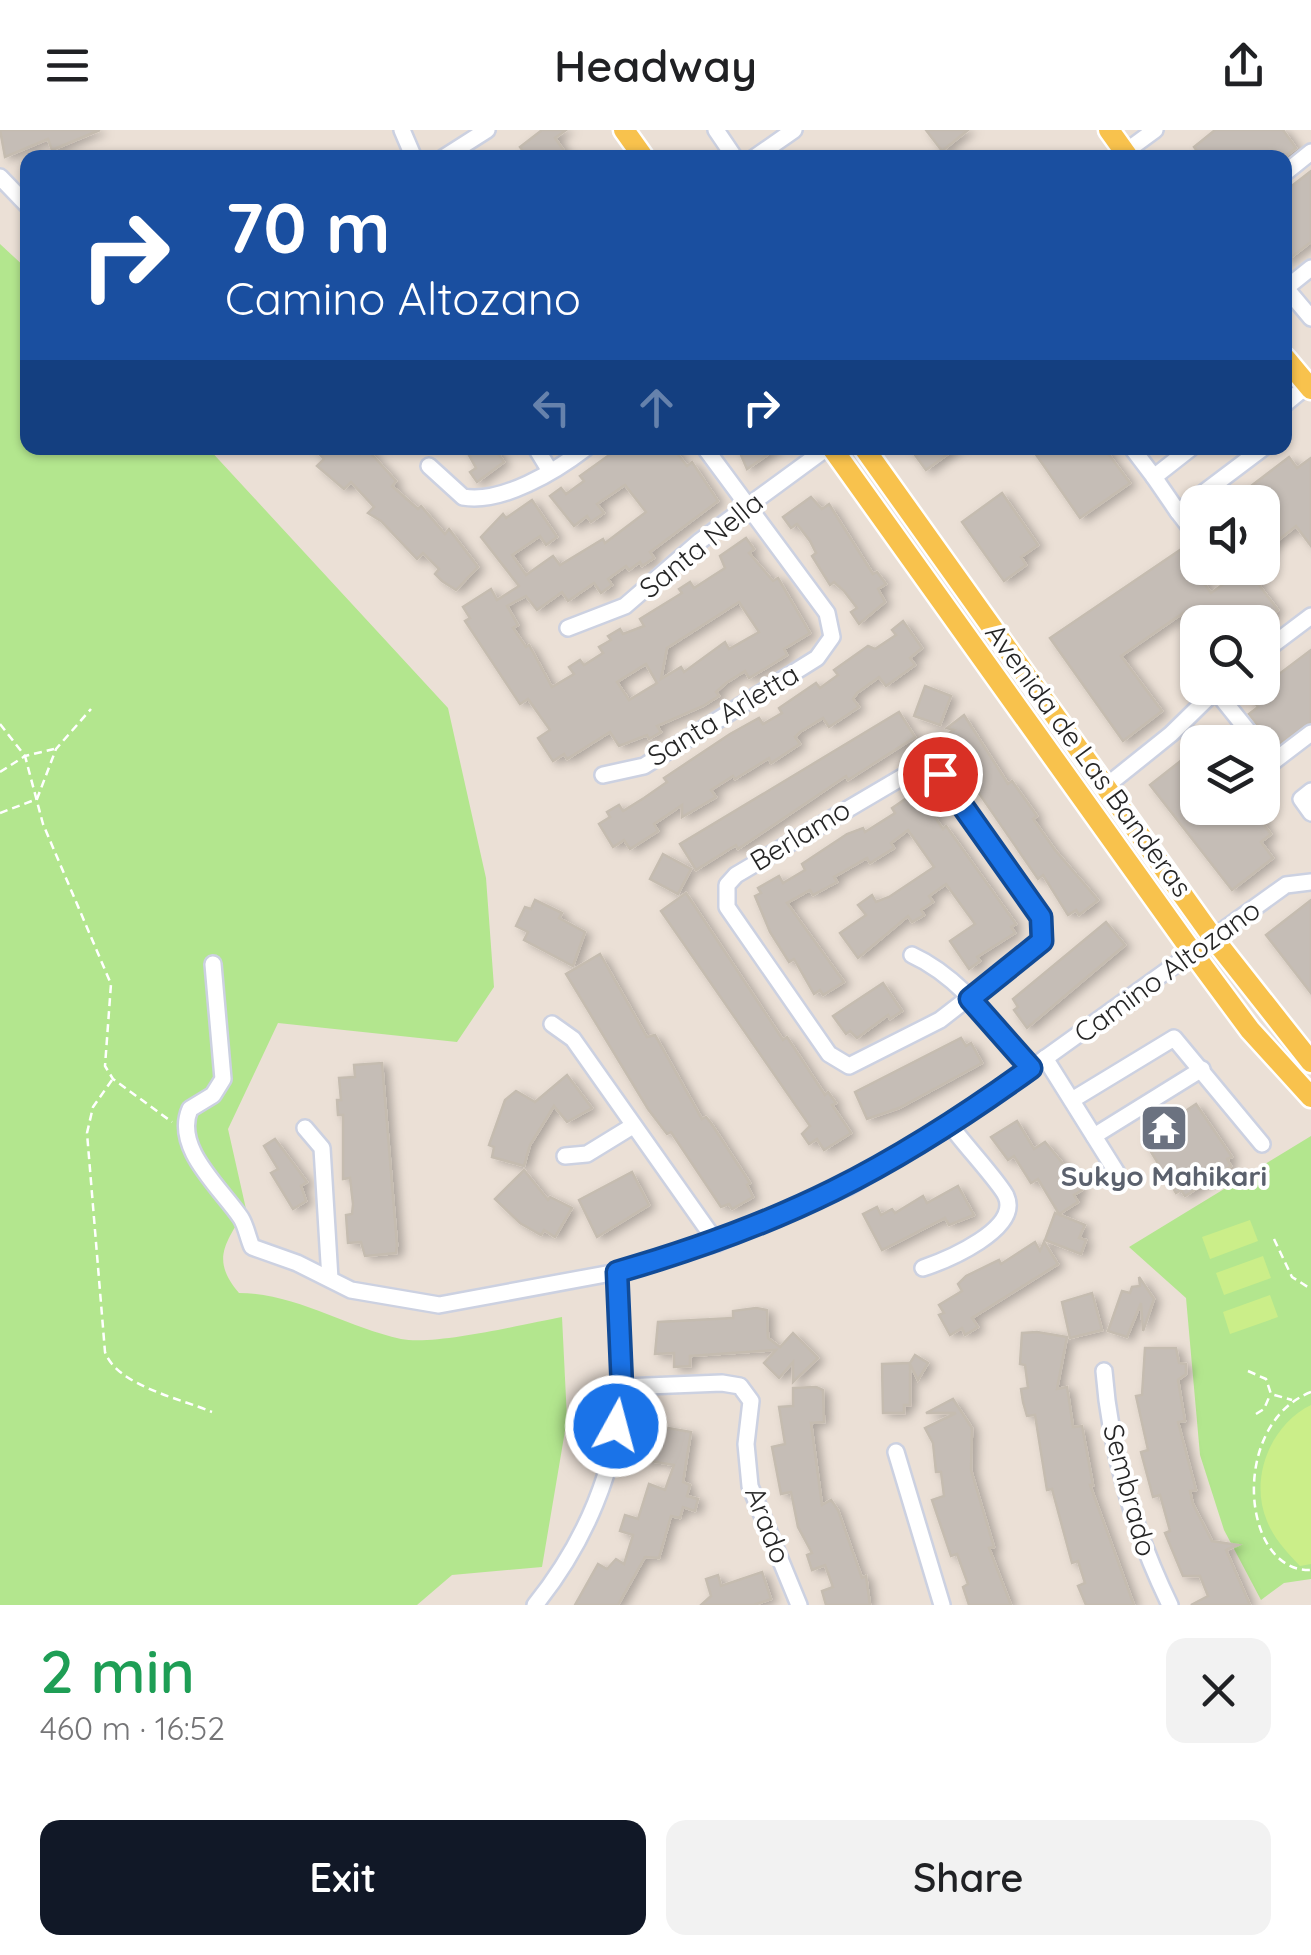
<!DOCTYPE html>
<meta charset="utf-8">
<style>
:root{--surface:#fff;--page:#f2f2f2;--text:#202124;--muted:#757577;--accent:#111827}
body{margin:0;font-family:Quicksand,sans-serif;background:var(--page);color:var(--text);height:100vh;display:flex;flex-direction:column;font-size:38px;white-space:nowrap}
*{box-sizing:border-box;margin:0}
p{font-size:32px;color:var(--muted)}
.icon{flex:none;width:55px;height:55px;fill:none;stroke:currentColor;stroke-width:2;stroke-linecap:round;stroke-linejoin:round}
.map{position:relative;height:1475px;overflow:hidden}
.sheet{display:flex;flex-direction:column;background:var(--surface);flex:1}
.sheet>*{flex:none}
.top-card{position:absolute;left:20px;top:20px;width:1272px;height:305px;border-radius:20px;box-shadow:0 2px 8px #0004;background:#1a4fa0;color:#fff;overflow:hidden}
.controls{position:absolute;left:1180px;top:355px;display:grid;gap:20px}
.controls a{display:grid;place-items:center;width:100px;height:100px;border-radius:20px;background:var(--surface);box-shadow:0 2px 8px #0004;font-size:50px}
.pin{position:absolute;display:grid;place-items:center;width:85px;height:85px;color:#fff;margin:-42px;border:5px solid #fff;border-radius:50%;box-shadow:0 2px 10px #0007}
.me{position:absolute;width:110px;margin:-55px;rotate:7deg;stroke-linejoin:round;filter:drop-shadow(0 0 8px #0008)}
.turn{display:flex;align-items:center;gap:35px;height:210px;padding:0 40px;font-size:45px}
.turn .icon{width:130px;height:130px;stroke-width:2.5}
.turn b{display:block;font-size:70px;line-height:85px}
.lanes{display:flex;align-items:center;height:95px;padding:0 40px;background:#0003;justify-content:center;gap:50px;direction:ltr}
.lanes .off{opacity:.35}
.round{display:grid;place-items:center;flex:none;width:105px;height:105px;border-radius:20px;background:var(--page)}
.head{display:flex;align-items:center;justify-content:space-between;height:170px;padding:0 40px}
h1{font-size:60px;font-weight:600;line-height:75px;color:#1e9e55}
.button{display:flex;gap:20px;margin-top:auto;padding:20px 40px}
.button a{flex:1;height:115px;border-radius:20px;background:var(--accent);color:#fff;font-size:40px;font-weight:600;line-height:115px;text-align:center}
.button a+a{background:var(--page);color:var(--text)}
header{display:flex;justify-content:space-between;align-items:center;height:130px;padding:0 40px;background:var(--surface);font-size:45px;font-weight:600}
.map>svg:first-child{display:block}
</style>
<header><svg class="icon" aria-label="menu" viewBox="0 0 24 24"><path d="M4 6h16M4 12h16M4 18h16"/></svg>Headway<svg class="icon" aria-label="share" viewBox="0 0 24 24"><path d="M12 15V3M7 8l5-5 5 5M5 13v7h14v-7"/></svg></header>
<div class="map">
<svg width="1311" height="1475" viewBox="0 0 1311 1475">
<defs>
<filter id="shadow"><feDropShadow dx="5.5" dy="3" stdDeviation="5" flood-color="#0004"/></filter>
</defs>
<rect width="100%" height="100%" fill="#ebe0d6"/>
<g fill="#b3e68e">
<path d="M0,114L27,139L28,318H208L448,578L486,748L494,857L457,912L278,893L228,999L246,1079C226,1113 210,1129 239,1163C295,1163 346,1197 401,1209C435,1216 524,1194 562,1187L567,1289L542,1437L452,1445L417,1475H0Z"/>
<polygon points="1311,1006 1311,1449 1284,1453 1261,1470 1224,1400 1200,1325 1186,1168 1129,1117"/>
</g>
<g fill="#cbee89">
<polygon points="1250,1090 1258,1111 1210,1129 1202,1107"/>
<polygon points="1263,1126 1271,1148 1224,1165 1216,1143"/>
<polygon points="1270,1165 1278,1187 1230,1204 1223,1182"/>
<path d="M1311,1275V1434L1300,1436C1287,1422 1274,1409 1267,1391C1249,1349 1270,1295 1311,1275Z"/>
</g>
<g fill="#c5bdb6" stroke="#c5bcb0" stroke-width="2.5" fill-rule="evenodd" filter="url(#shadow)">
<polygon points="0,0 100,0 52,20 48,9 5,27"/>
<polygon points="542,0 566,0 555,8 569,28 528,28 520,17"/>
<polygon points="926,0 968,0 942,21"/>
<polygon points="1215,0 1283,0 1296,18 1283,28 1202,28 1194,17"/>
<polygon points="1311,41 1311,112 1285,132 1285,61"/>
<polygon points="314,318 353,318 360,324 366,318 396,351 392,356 418,379 421,376 445,404 449,399 478,437 456,460 442,451 435,444 439,439 423,423 417,429 381,391 368,383 374,377 351,352 344,359 317,336 324,329"/>
<polygon points="465,318 494,318 504,332 477,352 470,342 476,338"/>
<path d="M619,318H673L687,336L692,332L718,371L650,422L654,428L642,436L640,432L629,440L626,436L608,449L612,455L601,463L594,453L568,471L562,462L537,480L526,466L507,476L518,495L513,498L526,517L529,515L552,557L574,544L569,537L580,530L584,535L603,523L599,517L611,510L608,506L620,499L623,504L644,496L640,489L682,463L679,459L690,452L694,458L725,438L720,426L746,408L754,419L749,423L773,451L778,448L810,503L784,519L787,525L766,538L749,548L745,541L726,553L716,562L719,566L703,576L657,596L661,602L649,609L647,605L619,616L610,602L567,629L564,624L553,631L538,608L550,600L528,569L520,574L465,491L470,488L463,477L491,459L497,470L519,456L481,407L503,384L506,388L532,370L557,407L546,415L540,406L512,425L526,445L553,426L560,435L603,409L605,413L646,382L625,355L597,374L604,383L591,392L587,386L574,396L550,366L561,358L566,364L584,351L580,346ZM739,472L759,502L729,519L725,512L684,542L681,537L661,549L667,518ZM646,534L657,553L629,570L617,552Z"/>
<polygon points="738,318 777,318 747,339"/>
<polygon points="910,318 956,318 926,340"/>
<polygon points="1042,318 1104,318 1130,353 1080,388 1035,323"/>
<polygon points="1289,327 1297,338 1311,328 1311,416 1296,396 1262,423 1262,372 1230,372"/>
<polygon points="1002,363 1038,415 1021,427 1026,435 1004,451 962,392"/>
<polygon points="811,367 822,379 829,374 873,444 877,442 886,454 878,459 885,472 859,494 851,482 857,478 844,461 834,452 830,455 812,426 816,423 810,411 797,394 791,398 783,387"/>
<polygon points="1180,420 1211,463 1246,438 1278,480 1262,492 1191,492 1183,483 1121,526 1162,581 1123,611 1050,508"/>
<polygon points="903,491 922,518 910,528 915,535 886,556 879,547 857,563 853,569 859,577 829,597 823,588 800,602 795,607 800,614 771,633 769,628 735,649 733,646 711,660 716,667 682,687 682,675 654,694 658,701 630,719 624,710 613,717 599,694 610,687 607,682 619,675 623,681 644,668 667,652 664,648 730,604 759,588 763,594 782,583 779,578 816,553 820,558 838,545 834,540 868,516 875,519 896,505 892,500"/>
<polygon points="1311,520 1311,592 1275,617 1249,584 1258,577 1250,566"/>
<polygon points="925,556 951,566 940,595 914,586"/>
<polygon points="899,582 915,607 848,650 846,646 738,719 736,715 696,740 680,714"/>
<polygon points="964,585 1008,654 1012,651 1037,686 1033,689 1055,720 1098,770 1079,785 1076,780 1068,785 1043,745 1038,749 941,608 954,600 947,598"/>
<polygon points="1192,622 1198,629 1198,678 1251,678 1271,704 1261,712 1273,728 1232,760 1150,655"/>
<polygon points="911,665 914,670 920,665 943,699 946,696 1016,794 1011,797 1015,803 977,827 980,831 969,839 950,811 975,794 946,754 929,766 933,772 921,780 924,785 912,792 908,786 858,828 840,803 866,785 858,775 872,765 876,772 889,767 934,737 908,700 891,713 894,718 870,733 867,728 834,747 837,752 824,759 813,765 810,760 787,773 844,852 823,865 820,860 814,864 794,829 789,832 770,802 755,766 761,763 758,758 779,746 783,753 805,740 802,734 847,704 863,698 865,702 895,683 892,678"/>
<polygon points="663,724 691,739 678,764 650,749"/>
<polygon points="686,763 783,910 787,907 825,965 828,962 836,973 832,975 851,1003 824,1020 817,1009 809,1014 802,1004 810,996 661,781"/>
<polygon points="535,770 562,783 559,788 585,802 573,836 524,810 528,802 516,796 525,777 531,779"/>
<polygon points="1311,770 1311,863 1266,805"/>
<polygon points="1106,792 1125,815 1027,898 1014,880 1018,877 1013,869"/>
<polygon points="600,824 647,907 655,905 702,989 706,987 711,993 750,1053 747,1055 753,1067 732,1079 729,1074 721,1077 671,1002 667,1004 648,979 566,844"/>
<polygon points="883,853 902,881 890,889 888,885 857,908 850,901 846,904 833,886"/>
<polygon points="961,908 966,916 971,913 982,933 899,978 867,989 855,962"/>
<polygon points="382,933 397,1115 396,1123 365,1126 361,1112 348,1113 346,1085 352,1084 353,1074 350,1048 343,1049 343,985 338,985 337,970 341,970 339,948 355,947 354,935"/>
<polygon points="567,945 592,978 567,992 554,976 530,1015 524,1036 492,1027 494,1017 489,1015 505,970 516,961 535,972"/>
<polygon points="1196,974 1232,1027 1227,1029 1231,1036 1185,1066 1181,1060 1176,1063 1142,1007 1173,979 1181,984"/>
<polygon points="1017,991 1034,1019 1045,1012 1078,1052 1082,1060 1074,1065 1078,1072 1059,1084 1038,1049 1031,1053 1014,1026 1008,1030 991,1007"/>
<polygon points="275,1009 307,1052 301,1056 306,1071 293,1079 271,1043 278,1039 264,1016"/>
<polygon points="524,1040 548,1070 550,1067 572,1078 555,1107 544,1100 541,1105 520,1093 495,1069"/>
<polygon points="632,1042 649,1075 597,1107 579,1070"/>
<polygon points="958,1056 974,1085 949,1095 945,1088 882,1120 863,1084 877,1077 881,1085 892,1079 895,1083 923,1066 927,1073"/>
<polygon points="1055,1083 1085,1095 1079,1108 1086,1110 1081,1124 1045,1110"/>
<polygon points="1035,1112 1040,1121 1044,1112 1058,1134 972,1188 978,1197 965,1205 962,1198 950,1205 939,1185 944,1183 939,1175 962,1161 958,1154 966,1146 999,1130 1001,1134"/>
<polygon points="1139,1147 1154,1169 1143,1201 1141,1173 1127,1207 1108,1201 1122,1161 1130,1163 1132,1157 1140,1156"/>
<polygon points="1092,1163 1102,1200 1070,1208 1062,1172"/>
<polygon points="756,1178 767,1180 768,1208 780,1217 793,1203 818,1228 793,1252 793,1232 779,1248 764,1233 776,1220 690,1226 690,1236 674,1237 674,1223 655,1224 658,1192 733,1188 733,1181"/>
<polygon points="1037,1202 1067,1207 1057,1259 1067,1257 1073,1297 1082,1296 1093,1355 1090,1355 1134,1475 1086,1475 1078,1456 1085,1453 1078,1431 1072,1433 1052,1359 1047,1360 1035,1285 1027,1286 1023,1272 1021,1259 1028,1258 1025,1235 1020,1234 1022,1203"/>
<polygon points="1145,1218 1176,1218 1179,1233 1186,1234 1186,1244 1178,1250 1185,1291 1178,1292 1196,1360 1190,1361 1193,1374 1212,1411 1238,1415 1226,1420 1250,1475 1191,1475 1208,1466 1200,1446 1183,1446 1165,1403 1170,1401 1160,1365 1153,1367 1141,1322 1148,1320 1136,1266 1142,1265"/>
<polygon points="915,1225 928,1233 918,1250 910,1234 910,1275 904,1275 904,1283 883,1283 882,1234 910,1233"/>
<polygon points="816,1257 823,1260 824,1292 811,1293 822,1375 831,1370 838,1380 862,1448 866,1446 870,1475 826,1475 822,1461 833,1457 825,1435 812,1440 807,1425 812,1423 798,1397 791,1362 781,1364 772,1317 785,1314 779,1277 793,1276 793,1258"/>
<polygon points="953,1269 972,1298 971,1340 994,1417 989,1418 1011,1475 969,1475 963,1457 968,1454 957,1424 951,1426 932,1370 944,1366 941,1342 936,1342 933,1313 925,1298 956,1283 926,1283"/>
<polygon points="662,1297 691,1302 683,1352 690,1355 687,1366 698,1369 695,1381 683,1377 680,1388 671,1386 659,1428 645,1427 618,1475 575,1475 598,1434 607,1439 616,1429 624,1434 633,1405 620,1401 625,1385 638,1389 649,1354 665,1360 674,1335 644,1330 647,1308 660,1310"/>
<polygon points="762,1442 771,1469 754,1475 701,1475 711,1466 706,1449 718,1445 721,1456"/>
</g>
<g fill="none" stroke-linecap="round" stroke-linejoin="round">
<g stroke="#ccd1e1" stroke-width="20">
<g id="minor">
<polyline points="402,0 414,28"/>
<polyline points="716,0 735,28"/>
<polyline points="1125,22 1155,0"/>
<polyline points="443,28 487,0"/>
<polyline points="754,28 794,0"/>
<polyline points="1285,43 1311,22"/>
<polyline points="0,47 28,76"/>
<polyline points="1285,157 1311,188"/>
<polyline points="1286,158 1311,138"/>
<polyline points="1285,274 1308,255"/>
<polyline points="536,318 550,341"/>
<polyline points="1132,318 1154,347 1191,318"/>
<path d="M429,336L463,367C502,374 556,341 586,318"/>
<polyline points="1154,347 1178,382"/>
<polyline points="1198,408 1178,382 1263,318"/>
<polyline points="568,498 625,476 700,411 827,318"/>
<polyline points="1262,523 1311,486"/>
<polyline points="1215,560 1257,612"/>
<polyline points="1262,619 1273,632 1311,603"/>
<polygon points="921,636 940,644 1041,787 1042,811 940,890 849,936 829,924 727,777 727,755 736,745"/>
<polyline points="603,645 644,636 817,528 832,507 827,483 705,318"/>
<polyline points="1105,657 1171,604 1218,558"/>
<polyline points="1311,661 1301,669 1311,683"/>
<path d="M912,825C961,847 996,898 1031,938"/>
<path d="M213,834L223,949L213,965L190,979C173,1018 221,1058 241,1088C246,1096 248,1108 252,1117L297,1133L351,1160L439,1175L617,1142L717,1113L850,1056L951,996L1286,755L1311,752"/>
<polyline points="552,894 573,909 717,1113"/>
<polyline points="1045,928 1117,1043"/>
<polyline points="1072,970 1174,908 1262,1014"/>
<polyline points="305,998 322,1018 330,1149"/>
<polyline points="1094,1006 1202,939"/>
<polyline points="565,1026 587,1024 631,997"/>
<path d="M923,1138C947,1130 1021,1099 1006,1066C1001,1054 962,1012 951,996"/>
<path d="M1104,1241C1110,1321 1135,1403 1170,1475"/>
<polyline points="622,1257 722,1253 740,1256 751,1271 746,1314 750,1356 799,1475"/>
<polyline points="896,1322 942,1475"/>
<path d="M535,1475C585,1413 617,1338 622,1258C624,1220 619,1180 617,1142"/>
</g>
</g>
<g stroke="#fff" stroke-width="25">
<g id="major">
<polyline points="624,0 644,28"/>
<polyline points="1109,0 1129,28"/>
<polyline points="1285,228 1311,259"/>
<polyline points="832,318 1193,823 1250,900 1311,967"/>
<polyline points="864,318 1214,809 1311,932"/>
</g>
</g>
<g stroke="#fff" stroke-width="2.5" stroke-dasharray="8 5" stroke-linecap="butt">
<polyline points="0,594 25,626 43,694 111,854 105,936 113,949 172,992"/>
<polyline points="0,642 25,626 54,619"/>
<polyline points="0,683 37,669 56,619 91,579"/>
<path d="M112,950L93,977L87,1003L105,1222C117,1256 182,1269 212,1282"/>
<polyline points="1274,1109 1292,1147 1311,1159"/>
<polyline points="1248,1241 1266,1249 1271,1264 1292,1270"/>
<path d="M1311,1262C1229,1294 1241,1443 1311,1440"/>
<polyline points="1256,1284 1264,1279 1270,1265"/>
</g>
<use href="#minor" stroke="#fff" stroke-width="15"/>
<use href="#major" stroke="#f8c24d" stroke-width="20"/>
</g>
<g fill="none" stroke-linecap="round" stroke-linejoin="round">
<g stroke="#114b97" stroke-width="25">
<path id="route" d="M616,1296L622,1258L617,1142C784,1094 890,1040 1031,938L970,869L1042,811L1041,787L940,644"/>
</g>
<use href="#route" stroke="#1a73e8" stroke-width="18"/>
</g>
<defs>
<g id="temple-square" transform="scale(2.5)"><rect x="-9" y="-9" width="18" height="18" rx="4" fill="#6b7280" stroke="#fff"/><path d="M0-6L5-2H3V0L6.5 2.5H4V6H1.5V3h-3V6H-4V2.5H-6.5L-3 0V-2H-5Z" fill="#fff"/></g>
</defs>
<g fill-rule="evenodd">
<use href="#temple-square" x="1164" y="998"/>
</g>
<g text-anchor="middle" stroke-width="8" stroke-linejoin="round" paint-order="stroke">
<g font-size="28" fill="#262626" stroke="#fff">
<text transform="translate(701 415) rotate(-39)" y="10">Santa Nella</text>
<text transform="translate(723 585) rotate(-31)" y="10">Santa Arletta</text>
<text transform="translate(1089 630) rotate(54)" y="10">Avenida de Las Banderas</text>
<text transform="translate(800 705) rotate(-31)" y="10">Berlamo</text>
<text transform="translate(1167 841) rotate(-36)" y="10">Camino Altozano</text>
<text transform="translate(1130 1360) rotate(75)" y="10">Sembrado</text>
<text transform="translate(768 1395) rotate(69)" y="10">Arado</text>
</g>
<g font-size="28" font-weight="bold" fill="#5b616d" stroke="#fff">
<text x="1164" y="1056">Sukyo Mahikari</text>
</g>
</g>
</svg>
<div class="controls">
<a><svg class="icon" aria-label="sound" viewBox="0 0 24 24"><path d="M4 9h4l5-4v14l-5-4H4zM17 9q2 3 0 6"/></svg></a>
<a><svg class="icon" aria-label="search" viewBox="0 0 24 24"><circle cx="10" cy="10" r="6"/><path d="M15 15l6 6"/></svg></a>
<a><svg class="icon" aria-label="layers" viewBox="0 0 24 24"><path d="M12 4l9 5-9 5-9-5zM3 14l9 5 9-5"/></svg></a>
</div>
<div class="pin" style="left:940px;top:644px;background:#d93025"><svg class="icon" aria-label="arrive" viewBox="0 0 24 24"><path d="M6 21V4h12l-3 4 3 4H6"/></svg></div>
<svg class="me" style="left:616px;top:1296px" viewBox="-20 -20 40 40"><circle r="17" fill="#1a73e8" stroke="#fff" stroke-width="3"/><path d="M0-11L8 9 0 5-8 9z" fill="#fff"/></svg>
<div class="top-card">
<div class="turn"><svg class="icon" aria-label="right" viewBox="0 0 24 24"><path d="M7 20v-9h11M14 6l5 5-5 5"/></svg><div><b>70 m</b>Camino Altozano</div></div>
<div class="lanes"><svg class="icon off" aria-label="left" viewBox="0 0 24 24"><path d="M17 20v-9H6M10 6l-5 5 5 5"/></svg><svg class="icon off" aria-label="ahead" viewBox="0 0 24 24"><path d="M12 20V5M6 11l6-6 6 6"/></svg><svg class="icon" aria-label="right" viewBox="0 0 24 24"><path d="M7 20v-9h11M14 6l5 5-5 5"/></svg></div>
</div>
</div>
<section class="sheet">
<div class="head"><div><h1>2 min</h1><p>460 m · 16:52</p></div><a class="round"><svg class="icon" aria-label="close" viewBox="0 0 24 24"><path d="M6 6l12 12M18 6L6 18"/></svg></a></div>
<div class="button"><a>Exit</a><a>Share</a></div>
</section>
